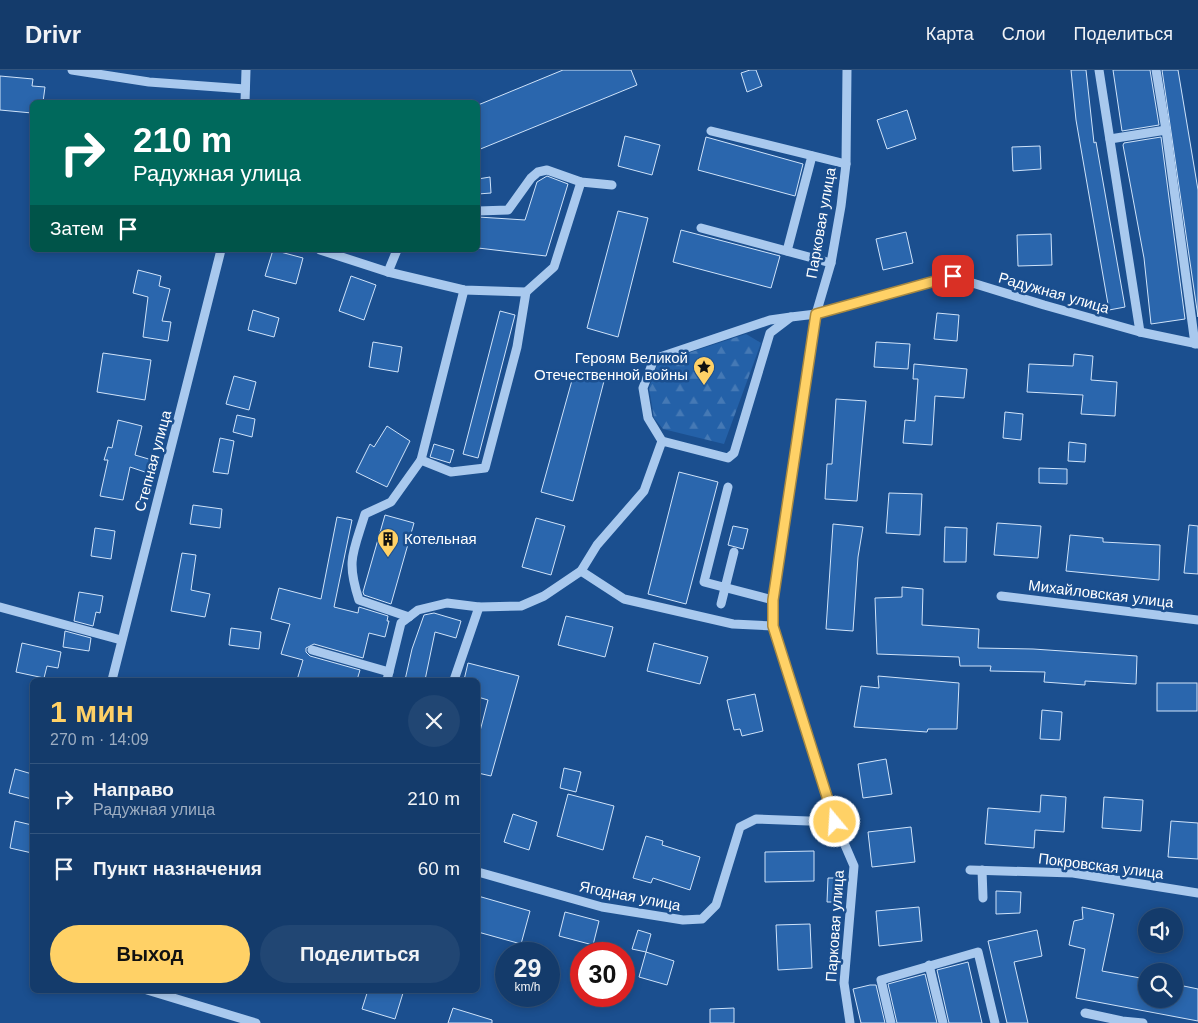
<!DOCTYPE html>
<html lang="ru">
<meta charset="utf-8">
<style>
:root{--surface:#143b6b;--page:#214673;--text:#f1f3f6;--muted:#9dadc1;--line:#33557e;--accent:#ffd166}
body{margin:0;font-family:Helvetica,sans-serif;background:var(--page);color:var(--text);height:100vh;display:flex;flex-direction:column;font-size:19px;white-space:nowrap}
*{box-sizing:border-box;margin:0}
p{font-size:16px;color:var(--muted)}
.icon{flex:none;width:28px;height:28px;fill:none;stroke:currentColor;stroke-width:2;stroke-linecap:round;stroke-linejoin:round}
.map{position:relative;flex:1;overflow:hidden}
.details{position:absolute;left:30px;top:608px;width:450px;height:315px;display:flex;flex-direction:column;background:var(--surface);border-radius:8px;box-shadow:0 2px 8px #0003,0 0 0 1px var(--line)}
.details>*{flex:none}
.banner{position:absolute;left:30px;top:30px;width:450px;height:152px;border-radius:8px;box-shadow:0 2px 8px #0003,0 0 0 1px var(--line);background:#00695c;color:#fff;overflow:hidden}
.fabs{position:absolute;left:1138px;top:838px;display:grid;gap:10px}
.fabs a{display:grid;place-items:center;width:45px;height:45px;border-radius:50%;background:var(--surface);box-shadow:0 2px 8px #0003,0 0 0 1px var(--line);font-size:25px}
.speed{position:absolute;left:495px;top:872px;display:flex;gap:10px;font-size:25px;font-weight:700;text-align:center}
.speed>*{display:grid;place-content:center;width:65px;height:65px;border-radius:50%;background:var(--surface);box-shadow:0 2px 8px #0003,0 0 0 1px var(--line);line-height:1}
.speed small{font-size:12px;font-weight:400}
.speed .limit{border:8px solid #d22;background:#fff;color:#111}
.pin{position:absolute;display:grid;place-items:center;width:42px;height:42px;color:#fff;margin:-21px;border-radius:10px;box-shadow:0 2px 8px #0006}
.me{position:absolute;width:55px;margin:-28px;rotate:342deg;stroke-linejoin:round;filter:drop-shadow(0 0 4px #0008)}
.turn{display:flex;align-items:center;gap:18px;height:105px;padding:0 20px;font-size:22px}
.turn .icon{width:65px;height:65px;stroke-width:2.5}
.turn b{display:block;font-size:35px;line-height:42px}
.then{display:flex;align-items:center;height:48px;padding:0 20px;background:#0003;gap:10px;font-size:19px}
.round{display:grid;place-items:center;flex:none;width:52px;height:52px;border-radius:26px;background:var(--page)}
.overview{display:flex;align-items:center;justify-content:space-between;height:85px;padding:0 20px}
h1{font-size:30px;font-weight:700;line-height:38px;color:var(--accent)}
.button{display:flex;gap:10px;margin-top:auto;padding:10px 20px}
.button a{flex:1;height:58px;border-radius:30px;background:var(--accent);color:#111;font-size:20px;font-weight:700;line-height:58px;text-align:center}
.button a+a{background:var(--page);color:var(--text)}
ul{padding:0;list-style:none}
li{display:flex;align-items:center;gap:15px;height:70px;padding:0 20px;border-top:1px solid var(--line)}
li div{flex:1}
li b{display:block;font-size:19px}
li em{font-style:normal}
header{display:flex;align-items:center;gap:30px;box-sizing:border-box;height:70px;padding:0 25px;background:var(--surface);border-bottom:1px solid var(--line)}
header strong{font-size:24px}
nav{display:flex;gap:28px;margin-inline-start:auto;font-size:18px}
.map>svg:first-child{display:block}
</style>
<header>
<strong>Drivr</strong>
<nav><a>Карта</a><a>Слои</a><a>Поделиться</a></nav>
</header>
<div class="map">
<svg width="1198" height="953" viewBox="0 0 1198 953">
<defs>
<pattern id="forest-firs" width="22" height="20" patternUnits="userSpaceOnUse" patternTransform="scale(1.25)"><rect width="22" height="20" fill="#2461a8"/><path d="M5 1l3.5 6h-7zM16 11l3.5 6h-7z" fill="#4579b5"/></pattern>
</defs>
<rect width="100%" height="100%" fill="#1b4f8f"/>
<polygon fill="url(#forest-firs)" points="746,264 761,273 724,374 663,359 654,348 649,318 658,293"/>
<g fill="#2a66ad" stroke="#cfe3fa">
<polygon points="563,0 631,0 637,15 478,80 478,35"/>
<polygon points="750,0 756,0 762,16 747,22 741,3"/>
<polygon points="1071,0 1086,0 1094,73 1096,72 1125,237 1109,240 1076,50"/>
<polygon points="1113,0 1150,0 1159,55 1122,61"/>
<polygon points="1162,0 1178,0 1198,120 1198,247"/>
<polygon points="0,6 33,9 32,16 45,17 43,32 32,32 32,43 0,40"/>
<polygon points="907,40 916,69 887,79 877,50"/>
<polygon points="625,66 660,75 652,105 618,96"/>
<polygon points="706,67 803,94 795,126 698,100"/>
<polygon points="1161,67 1185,249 1151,254 1144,188 1123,75 1124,73"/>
<polygon points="1040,76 1041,99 1013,101 1012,77"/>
<polygon points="547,106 568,114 546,186 478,178 478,147 525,150 537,112"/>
<polygon points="490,107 491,123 478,124 478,109"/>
<polygon points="618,141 648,148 618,267 587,258"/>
<polygon points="681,160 780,186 771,218 673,192"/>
<polygon points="906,162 913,193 883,200 876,169"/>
<polygon points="1051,164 1052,195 1018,196 1017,165"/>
<polygon points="273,180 303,188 296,214 265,206"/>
<polygon points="138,200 161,206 159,216 170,219 162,251 171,252 168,271 143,267 148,227 133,223"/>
<polygon points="351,206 376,215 364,250 339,241"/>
<polygon points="253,240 279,248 274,267 248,260"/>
<polygon points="500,241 515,245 478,388 463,384"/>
<polygon points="937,243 959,245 957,271 934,269"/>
<polygon points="373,272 402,277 398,302 369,297"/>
<polygon points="876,272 910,274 908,299 874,297"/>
<polygon points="103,283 151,290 145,330 97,322"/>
<polygon points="1074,284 1093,286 1091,310 1117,312 1115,346 1081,344 1083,325 1027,322 1029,294 1073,296"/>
<polygon points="914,294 967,299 964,328 935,326 932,375 903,373 905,350 915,351 918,309 913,309"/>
<polygon points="574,303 604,311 573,431 541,422"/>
<polygon points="234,306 256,312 249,340 226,334"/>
<polygon points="836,329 866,331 857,431 825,429 827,394 832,394"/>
<polygon points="1005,342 1023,344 1021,370 1003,368"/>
<polygon points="237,345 255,349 252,367 233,362"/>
<polygon points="118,350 142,356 135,385 152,390 148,403 130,397 123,430 100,426 108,390 104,390 108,377 112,378"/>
<polygon points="387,356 410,371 387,417 356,402 370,374 374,377"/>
<polygon points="220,368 234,371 228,404 213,402"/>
<polygon points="1069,372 1086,374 1085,392 1068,391"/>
<polygon points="434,374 454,380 450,393 430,387"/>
<polygon points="1039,398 1067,399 1067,414 1039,413"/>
<polygon points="679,402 718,412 686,534 648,524"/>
<polygon points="889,423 922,424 920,465 886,463"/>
<polygon points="193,435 222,439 220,458 190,454"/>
<polygon points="385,445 414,453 391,534 364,525 363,522"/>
<polygon points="337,447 352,450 334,537 358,543 359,537 388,546 387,551 389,551 385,567 369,563 363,588 314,574 306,578 306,582 310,586 360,600 357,610 297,610 303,590 281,584 290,554 271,549 279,518 321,529"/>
<polygon points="536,448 565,456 551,505 522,497"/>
<polygon points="997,453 1041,456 1038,488 994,485"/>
<polygon points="833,454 863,457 858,487 853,561 826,559"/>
<polygon points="1189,455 1198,456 1198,504 1184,503"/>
<polygon points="733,456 748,459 743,479 728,475"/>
<polygon points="945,457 967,458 966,492 944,492"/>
<polygon points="95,458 115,461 111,489 91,486"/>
<polygon points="1070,465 1103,468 1103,472 1160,475 1159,510 1066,501"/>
<polygon points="182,483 196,485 191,520 210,524 205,547 171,541"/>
<polygon points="902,517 923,519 922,555 979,559 978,578 1033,579 1137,586 1136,614 1085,611 1085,615 1044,612 1045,602 990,601 991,596 960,596 959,587 877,584 875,528 902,527"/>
<polygon points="79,522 103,526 100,543 96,542 93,556 74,551"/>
<polygon points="434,543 461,551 456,568 435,562 425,610 405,610 412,579 424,545"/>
<polygon points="566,546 613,557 605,587 558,575"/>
<polygon points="231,558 261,562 259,579 229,575"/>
<polygon points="65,561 91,568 89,581 63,577"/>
<polygon points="22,573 61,582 58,598 47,596 44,608 16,602"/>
<polygon points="654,573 708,587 700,614 647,601"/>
<polygon points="468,593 519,606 491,706 478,703 478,669 488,630 478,627 478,610 464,610"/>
<polygon points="878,606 959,613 957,659 928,659 927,662 854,657 861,616 879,618"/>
<rect x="1157" y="613" width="40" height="28"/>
<polygon points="755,624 763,661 742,666 740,659 734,660 727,630"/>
<polygon points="1042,640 1062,642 1060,670 1040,669"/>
<polygon points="886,689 892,724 863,728 858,694"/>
<polygon points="564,698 581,702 576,722 560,718"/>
<polygon points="15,699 32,704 32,729 9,723"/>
<polygon points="568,724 614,736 603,780 557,766"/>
<polygon points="1041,725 1066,727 1064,762 1035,760 1034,778 985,774 988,738 1040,742"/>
<polygon points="1104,727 1143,730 1141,761 1102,758"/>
<polygon points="513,744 537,752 529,780 504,772"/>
<polygon points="15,751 32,755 32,783 10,778"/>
<polygon points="1171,751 1198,753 1198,789 1168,787"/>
<polygon points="911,757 915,792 872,797 868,762"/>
<polygon points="646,766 663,771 662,775 700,787 690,820 653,808 651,813 633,808"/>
<polygon points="814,781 814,811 765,812 765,782"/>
<polygon points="828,808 841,808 841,832 827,832"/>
<polygon points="996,821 1021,822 1020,843 996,844"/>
<polygon points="478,826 530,841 521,874 478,862"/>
<polygon points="919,837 922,871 879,876 876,841"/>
<polygon points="1082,837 1114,844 1102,901 1146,909 1146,929 1174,929 1174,914 1198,919 1198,951 1076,928 1085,879 1069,875 1074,851 1083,849"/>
<polygon points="565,842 599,851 593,875 559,866"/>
<polygon points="810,854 812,898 778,900 776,855"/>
<polygon points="638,860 651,864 646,882 632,879"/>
<polygon points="1037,860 1042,886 1014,892 1028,953 1007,953 988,871"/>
<polygon points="646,882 674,891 667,915 639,907"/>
<polygon points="968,892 982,953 949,953 937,900"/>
<polygon points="925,904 937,953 897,953 888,914"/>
<polygon points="870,915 876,915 885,953 861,953 853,919"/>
<polygon points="368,920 394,920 403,923 395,949 362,939"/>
<polygon points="453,938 492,950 492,953 448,953"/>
<polygon points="734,938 734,953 710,953 710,939"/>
</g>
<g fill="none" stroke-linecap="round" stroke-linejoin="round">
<g stroke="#a9c9ee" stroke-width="9">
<polyline points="72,0 149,12 245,19"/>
<polyline points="847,0 846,94 841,136 831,193 816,244 773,530 773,556 835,752 854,796 844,913 850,953"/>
<polyline points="1099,0 1140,262"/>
<polyline points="1156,0 1166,60 1195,274"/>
<polyline points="245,32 246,0"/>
<polyline points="711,61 846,94"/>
<polyline points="1110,69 1166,60"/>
<polyline points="478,141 508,140 531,108 538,102 547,100 581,112 612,115"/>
<polyline points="701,158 831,193"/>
<polyline points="320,180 388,202 464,220 526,222 554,197 581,112"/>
<polyline points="787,181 812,86"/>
<polyline points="388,202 397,180"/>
<polyline points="662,371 648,348 643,318 654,289 770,250 791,247"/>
<polyline points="421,390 451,402 485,398 517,277 526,222"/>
<polyline points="728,417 704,512 773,530"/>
<polyline points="581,501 624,529 733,554 773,556"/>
<polyline points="1001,526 1198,550"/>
<polyline points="721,534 734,482"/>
<polyline points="0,537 121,570"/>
<path d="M409,547L359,530C346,490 353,483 365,444L391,432L421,390L464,220"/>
<polyline points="312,580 389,602"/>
<polyline points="112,610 221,180"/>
<polyline points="387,610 401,553 418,540 447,533 479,537 521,536 544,526 581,501 597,475 644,421 662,371 728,388 734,383 770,263 791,247 816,244 953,207 1044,235 1140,262 1198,274"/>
<polyline points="454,610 479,537"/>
<polyline points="970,800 1073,803 1198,823"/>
<polyline points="982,800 983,828"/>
<polyline points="478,802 602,837 683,850 702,849 716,835 740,757 756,749 835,752"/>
<polyline points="929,895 943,953"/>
<polyline points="147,920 256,953"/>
<polyline points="1085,943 1122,951 1143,953"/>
<polyline points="891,953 881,910 978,882 995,953"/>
</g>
</g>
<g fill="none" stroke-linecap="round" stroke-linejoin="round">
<g stroke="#a68842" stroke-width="12">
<polyline id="route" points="835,752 773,556 773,530 816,244 953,206"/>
</g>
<use href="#route" stroke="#ffd166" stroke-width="9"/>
</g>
<defs>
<g id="sight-pin" transform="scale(1.125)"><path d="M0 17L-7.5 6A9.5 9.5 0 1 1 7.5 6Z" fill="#ffd166" stroke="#1b4f8f"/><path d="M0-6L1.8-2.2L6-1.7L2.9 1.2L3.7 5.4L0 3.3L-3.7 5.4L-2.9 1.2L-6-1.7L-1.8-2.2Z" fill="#111"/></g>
<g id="building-pin" transform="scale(1.125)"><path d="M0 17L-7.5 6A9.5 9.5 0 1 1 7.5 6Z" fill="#ffd166" stroke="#1b4f8f"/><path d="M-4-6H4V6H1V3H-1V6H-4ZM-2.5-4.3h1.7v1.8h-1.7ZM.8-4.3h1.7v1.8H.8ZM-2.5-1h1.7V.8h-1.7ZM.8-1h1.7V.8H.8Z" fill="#111"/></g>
</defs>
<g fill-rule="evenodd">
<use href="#sight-pin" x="704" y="297"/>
<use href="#building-pin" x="388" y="469"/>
</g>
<g text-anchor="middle" stroke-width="5" stroke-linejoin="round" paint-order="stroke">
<g font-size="15" fill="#fff" stroke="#1b4f8f">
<text transform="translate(821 153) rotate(-80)" y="5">Парковая улица</text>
<text transform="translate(1054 223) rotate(16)" y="5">Радужная улица</text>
<text transform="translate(153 391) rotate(-75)" y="5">Степная улица</text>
<text transform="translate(1101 524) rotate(7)" y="5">Михайловская улица</text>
<text transform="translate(1101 796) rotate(7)" y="5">Покровская улица</text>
<text transform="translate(630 826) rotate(11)" y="5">Ягодная улица</text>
<text transform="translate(835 856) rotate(-86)" y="5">Парковая улица</text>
</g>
<g font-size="15" fill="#fff" stroke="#1b4f8f" text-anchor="end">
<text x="688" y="293">Героям Великой<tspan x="688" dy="17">Отечественной войны</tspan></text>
<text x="404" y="474" text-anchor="start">Котельная</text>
</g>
</g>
</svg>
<div class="fabs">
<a><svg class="icon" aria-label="sound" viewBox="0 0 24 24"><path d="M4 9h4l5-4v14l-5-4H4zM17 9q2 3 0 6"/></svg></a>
<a><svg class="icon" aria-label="search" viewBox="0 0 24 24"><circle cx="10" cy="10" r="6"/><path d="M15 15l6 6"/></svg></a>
</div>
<div class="speed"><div>29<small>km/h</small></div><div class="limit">30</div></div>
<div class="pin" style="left:953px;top:206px;background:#d93025"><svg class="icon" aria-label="arrive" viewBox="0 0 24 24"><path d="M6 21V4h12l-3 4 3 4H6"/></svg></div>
<svg class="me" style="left:835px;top:752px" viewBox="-20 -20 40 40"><circle r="17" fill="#ffd166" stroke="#fff" stroke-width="3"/><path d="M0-11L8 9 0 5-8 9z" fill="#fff"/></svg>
<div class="banner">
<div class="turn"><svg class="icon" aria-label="right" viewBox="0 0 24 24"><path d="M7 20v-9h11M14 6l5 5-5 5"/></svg><div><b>210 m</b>Радужная улица</div></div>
<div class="then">Затем<svg class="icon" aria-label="arrive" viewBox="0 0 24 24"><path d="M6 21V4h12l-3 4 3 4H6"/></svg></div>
</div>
<section class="details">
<div class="overview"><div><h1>1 мин</h1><p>270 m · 14:09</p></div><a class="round"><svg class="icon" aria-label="close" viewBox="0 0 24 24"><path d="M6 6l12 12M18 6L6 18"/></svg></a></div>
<ul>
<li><svg class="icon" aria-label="right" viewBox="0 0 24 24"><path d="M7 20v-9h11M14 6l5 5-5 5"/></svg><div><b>Направо</b><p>Радужная улица</p></div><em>210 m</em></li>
<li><svg class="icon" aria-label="arrive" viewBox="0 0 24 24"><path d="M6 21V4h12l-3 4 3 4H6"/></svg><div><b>Пункт назначения</b></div><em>60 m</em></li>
</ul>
<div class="button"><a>Выход</a><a>Поделиться</a></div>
</section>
</div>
